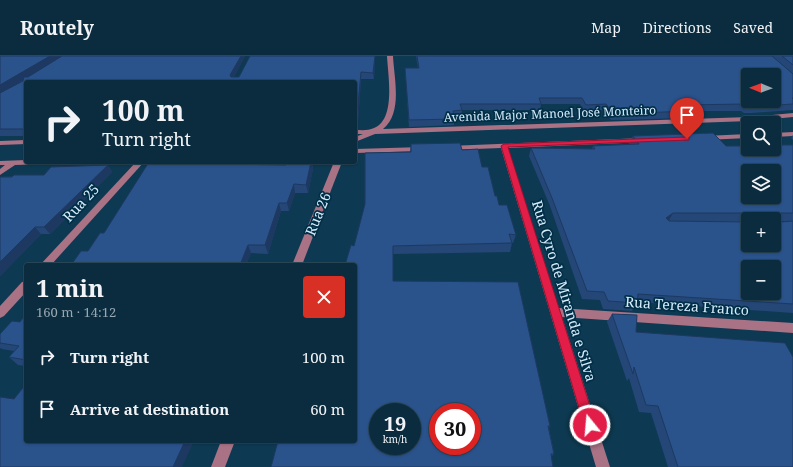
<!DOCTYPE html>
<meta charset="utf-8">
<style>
:root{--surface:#0a2c3e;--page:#183849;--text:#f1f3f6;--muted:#99a7b0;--line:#2a4858}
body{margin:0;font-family:"Noto Serif",serif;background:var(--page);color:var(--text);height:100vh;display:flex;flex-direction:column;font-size:15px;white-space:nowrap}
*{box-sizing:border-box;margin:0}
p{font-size:13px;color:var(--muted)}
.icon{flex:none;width:22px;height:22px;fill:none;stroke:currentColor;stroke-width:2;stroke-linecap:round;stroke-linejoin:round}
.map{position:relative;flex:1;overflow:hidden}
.side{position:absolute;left:24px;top:207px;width:333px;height:180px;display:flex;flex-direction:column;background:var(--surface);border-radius:4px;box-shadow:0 1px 3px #0004,0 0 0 1px var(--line)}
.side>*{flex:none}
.guide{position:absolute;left:24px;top:24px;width:333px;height:84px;border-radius:4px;box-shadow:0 1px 3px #0004,0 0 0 1px var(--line);background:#0a2c3e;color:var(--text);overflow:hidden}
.needle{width:26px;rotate:271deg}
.controls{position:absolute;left:741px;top:12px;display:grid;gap:8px}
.controls a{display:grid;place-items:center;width:40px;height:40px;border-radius:4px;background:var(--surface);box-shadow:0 1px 3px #0004,0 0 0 1px var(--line);font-size:20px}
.speed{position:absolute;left:369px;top:347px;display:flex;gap:8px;font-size:20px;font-weight:700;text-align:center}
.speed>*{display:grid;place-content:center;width:52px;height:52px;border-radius:50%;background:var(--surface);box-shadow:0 1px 3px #0004,0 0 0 1px var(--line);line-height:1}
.speed small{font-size:10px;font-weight:400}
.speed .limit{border:6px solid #d22;background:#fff;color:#111}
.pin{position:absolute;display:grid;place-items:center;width:34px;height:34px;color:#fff;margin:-41px -17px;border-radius:50% 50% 50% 0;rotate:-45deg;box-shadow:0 0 4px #0007}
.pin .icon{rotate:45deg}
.me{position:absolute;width:44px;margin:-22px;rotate:343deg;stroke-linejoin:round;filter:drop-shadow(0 0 3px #0008)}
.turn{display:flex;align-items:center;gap:14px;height:84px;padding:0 12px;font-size:18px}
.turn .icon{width:52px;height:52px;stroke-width:2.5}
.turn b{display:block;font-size:28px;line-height:34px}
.round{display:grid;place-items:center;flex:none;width:42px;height:42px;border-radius:4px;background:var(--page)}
.headline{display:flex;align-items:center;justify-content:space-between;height:68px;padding:0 12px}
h1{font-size:24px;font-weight:700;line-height:30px}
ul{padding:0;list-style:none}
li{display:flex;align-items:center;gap:12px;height:52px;padding:0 12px}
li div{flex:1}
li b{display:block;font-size:15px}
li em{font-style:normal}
header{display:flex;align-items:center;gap:24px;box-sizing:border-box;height:56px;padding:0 20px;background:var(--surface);border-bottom:1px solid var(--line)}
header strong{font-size:19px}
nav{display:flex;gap:22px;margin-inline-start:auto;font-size:14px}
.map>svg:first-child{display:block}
</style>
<header>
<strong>Routely</strong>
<nav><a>Map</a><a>Directions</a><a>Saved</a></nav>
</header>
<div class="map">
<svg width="793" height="411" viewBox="0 0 793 411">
<rect width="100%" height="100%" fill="#0d3a52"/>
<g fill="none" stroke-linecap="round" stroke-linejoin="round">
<g fill="#a97285" fill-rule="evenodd">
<path d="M387,0H393C394,22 403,57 383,73L750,61L793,57V61L750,65L375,78L355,86V81L363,78H355V74C361,74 368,75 374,72C396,63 388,20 387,0Z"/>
<polygon points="793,76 793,80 774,81 774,77"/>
<polygon points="748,78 748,82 705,84 701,82 705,80"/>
<polygon points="643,82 646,82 646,86 508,92 559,252 793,267 793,277 562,261 610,411 596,411 501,92 449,94 445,92 449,90"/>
<polygon points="26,84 26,88 0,89 0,85"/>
<polygon points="423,91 427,93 426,95 355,97 355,93"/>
<polygon points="26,104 26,106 54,106 50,108 15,109 0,119 0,113 5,109 0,109 0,105"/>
<polygon points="136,106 144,106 51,209 40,209"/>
<polygon points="334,106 342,106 302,209 292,209"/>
<polygon points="26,225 26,236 4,260 0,262 0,250 22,226"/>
<polygon points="221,385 235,385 225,411 211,411"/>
</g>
</g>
<g fill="#244778" fill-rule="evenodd">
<polygon points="0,0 245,0 234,21 239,21 250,0 375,0 374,23 361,23 358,66 355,66 355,26 26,26 26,80 0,80"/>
<polygon points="416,0 772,0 785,11 772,0 793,0 793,54 751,57 744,57 741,55 690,55 686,62 611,64 604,54 584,55 580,48 541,48 540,54 462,54 461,61 454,61 454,69 409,71 405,12 418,12"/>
<polygon points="793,79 793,84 791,82"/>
<path d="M633,80L726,90L793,89V165H780L781,166L793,165V257L638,246L632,255L603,253L600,244L582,243L550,150L529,100L531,92L592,93L593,90L629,88ZM748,163H774L748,189L705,166H748Z"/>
<polygon points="411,88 462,94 482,111 499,149 516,179 513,187 512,187 510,196 393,198 393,225 550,370 549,372 554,398 551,401 355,385 354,190 410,96"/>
<polygon points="224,106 225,109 286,109 286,106 312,106 313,113 308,137 295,137 289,155 281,155 268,198 251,197 246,209 71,209 88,195 104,177"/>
<polygon points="108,109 112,116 50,178 41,178 0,220 0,121 44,119"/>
<polygon points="26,258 26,310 18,309 9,301 14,295 2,293 0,292 0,278 20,266"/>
<polygon points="612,258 636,276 793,411 668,411 651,357 639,356 629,322 627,325 607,266"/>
</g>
<g fill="#1d3961">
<polygon points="50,0 64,0 0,38 0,29"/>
<polygon points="241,0 245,0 232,25 230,19"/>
<polygon points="375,0 374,23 373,17"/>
<polygon points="361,16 361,23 358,66 357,60"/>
<polygon points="311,106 312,106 313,113 308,137 306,129"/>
<polygon points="108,109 112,116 50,178 44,171"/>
<polygon points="294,128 295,137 289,155 287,147"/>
<polygon points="279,147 281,155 268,198 265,189"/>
<polygon points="673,157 668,166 666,162"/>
<polygon points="35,171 41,178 0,220 0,206"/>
<polygon points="248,189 251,197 246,209 240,209"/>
<polygon points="185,385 194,385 182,411 173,411"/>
</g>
<g fill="#2a528b" stroke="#1d3961" fill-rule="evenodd">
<polygon points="0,0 50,0 0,29"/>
<polygon points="62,0 241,0 230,19 231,21 239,21 250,0 375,0 373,17 361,16 357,60 355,60 355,26 26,26 26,73 0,73 0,37 23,25 24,21 28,21"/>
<path d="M417,0H772L793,18V42H792L793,43V48L748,51L745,48L684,49L690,55L614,58L606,48L586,49L582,42H539L541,48H460L462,54L453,55L455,63L409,64L405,12H419ZM748,19H774V45H748Z"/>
<polygon points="782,0 793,0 793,9"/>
<path d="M713,77L726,90H748V93H774V89H793V157H781L779,159V165L781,166L793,165V248L638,238L637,247L608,245L604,236L587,235L552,142L531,92L595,93L593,90L639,88L633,80ZM748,115H774V141H748ZM673,157H754L756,159L755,163H774V189H748V166L669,165L666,162ZM748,211H774V237H748Z"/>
<path d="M460,87L462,94L478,93L482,111H488L495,140H497L499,149H507L516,179L509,178L512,187L393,190V225L518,226L550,370H548L554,398H551L553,411H271L278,385H355V209H345L351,189L354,190L365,148V97L411,96V88ZM378,356H412V390H378ZM438,356H472V390H438Z"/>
<polygon points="149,106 224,106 223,108 286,109 286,106 311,106 306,129 294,128 287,147 279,147 265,189 248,189 240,209 71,209 81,195 88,195 100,177 104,177"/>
<polygon points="108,109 44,171 35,171 0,206 0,121 12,121 14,119 44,119 51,111"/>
<polygon points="26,258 26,304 9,301 19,290 0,287 0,278 12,265 20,266"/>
<polygon points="612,258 637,259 636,276 785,287 793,301 793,411 678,411 658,350 646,349 634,311 633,318"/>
<polygon points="26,328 26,385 185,385 173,411 0,411 0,341 14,343"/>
</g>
<polygon fill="#e11d48" stroke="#92132f" points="687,81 689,81 689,84 508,91 596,369 594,373 590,375 586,373 584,369 501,90 504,88"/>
<g text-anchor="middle" stroke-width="3.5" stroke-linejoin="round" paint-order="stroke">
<g font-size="12" fill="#d7edfc" stroke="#012f47">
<text transform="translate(550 58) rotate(-2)" y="4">Avenida Major Manoel José Monteiro</text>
</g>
<g font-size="14" fill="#d7edfc" stroke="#012f47">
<text transform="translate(81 147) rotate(-47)" y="5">Rua 25</text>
<text transform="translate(318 158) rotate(-68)" y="5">Rua 26</text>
<text transform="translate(564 235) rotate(73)" y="5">Rua Cyro de Miranda e Silva</text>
<text transform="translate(687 250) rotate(4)" y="5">Rua Tereza Franco</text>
</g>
</g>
</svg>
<div class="controls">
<a><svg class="needle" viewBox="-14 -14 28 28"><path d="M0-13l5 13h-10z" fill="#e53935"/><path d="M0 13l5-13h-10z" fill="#99a7b0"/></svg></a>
<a><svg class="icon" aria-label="search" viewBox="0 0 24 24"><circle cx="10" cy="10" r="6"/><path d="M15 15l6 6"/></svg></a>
<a><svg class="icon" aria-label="layers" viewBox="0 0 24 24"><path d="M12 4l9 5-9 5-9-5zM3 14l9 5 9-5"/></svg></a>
<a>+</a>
<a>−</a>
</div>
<div class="speed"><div>19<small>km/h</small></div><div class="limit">30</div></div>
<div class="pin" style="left:687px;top:83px;background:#d93025"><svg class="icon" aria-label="arrive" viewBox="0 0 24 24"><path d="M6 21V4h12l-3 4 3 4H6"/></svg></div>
<svg class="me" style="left:590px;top:369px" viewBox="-20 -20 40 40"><circle r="17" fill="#e11d48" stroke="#fff" stroke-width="3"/><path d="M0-11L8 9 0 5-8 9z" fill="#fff"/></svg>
<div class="guide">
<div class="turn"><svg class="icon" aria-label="right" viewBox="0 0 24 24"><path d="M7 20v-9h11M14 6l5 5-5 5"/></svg><div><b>100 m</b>Turn right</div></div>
</div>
<section class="side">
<div class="headline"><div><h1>1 min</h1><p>160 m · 14:12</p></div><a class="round" style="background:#d93025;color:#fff"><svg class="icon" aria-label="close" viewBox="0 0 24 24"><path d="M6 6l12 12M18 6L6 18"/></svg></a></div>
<ul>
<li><svg class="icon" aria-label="right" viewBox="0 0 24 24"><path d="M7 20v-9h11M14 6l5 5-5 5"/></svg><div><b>Turn right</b></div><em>100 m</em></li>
<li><svg class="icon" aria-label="arrive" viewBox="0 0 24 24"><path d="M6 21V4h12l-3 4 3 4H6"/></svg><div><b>Arrive at destination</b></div><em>60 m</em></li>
</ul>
</section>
</div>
